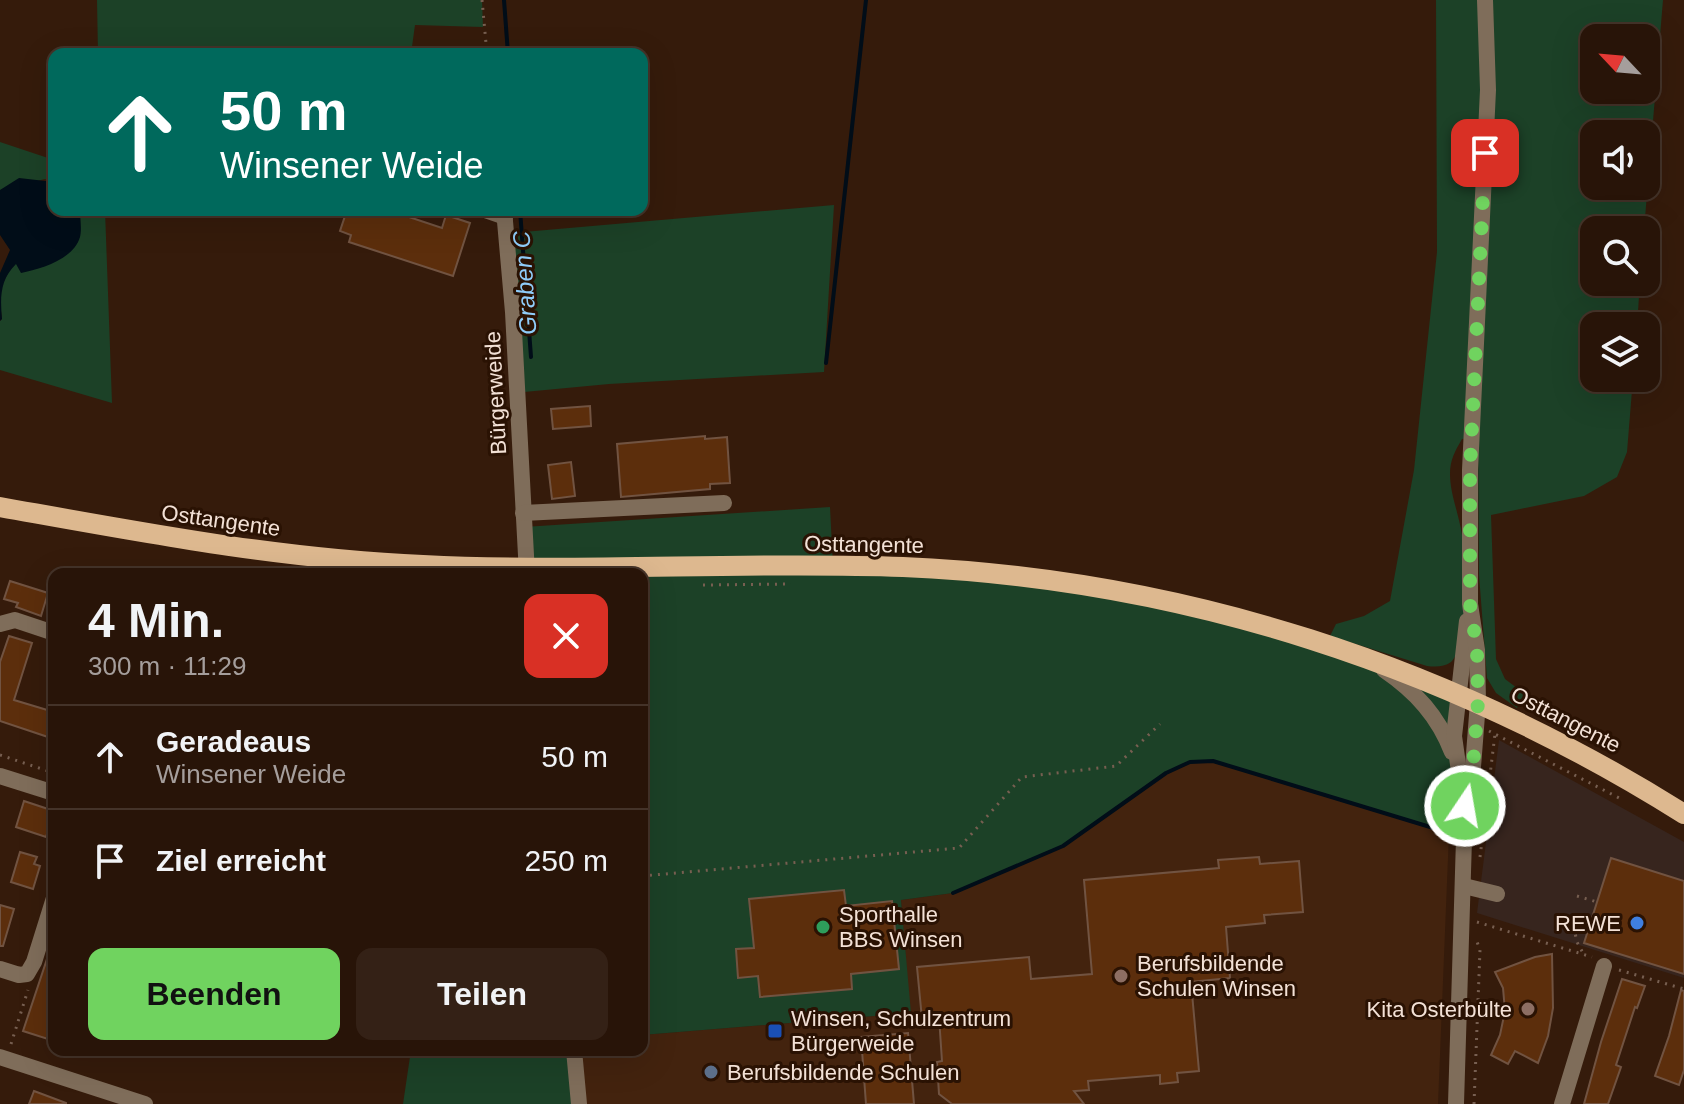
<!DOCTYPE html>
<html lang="de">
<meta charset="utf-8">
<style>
:root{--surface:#281408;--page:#342116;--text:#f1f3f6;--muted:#a59e9c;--line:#443329;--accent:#70d35f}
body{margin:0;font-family:Helvetica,sans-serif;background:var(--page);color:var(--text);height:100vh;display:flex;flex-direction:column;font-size:30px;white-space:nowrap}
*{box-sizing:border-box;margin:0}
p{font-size:26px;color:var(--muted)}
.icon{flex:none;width:44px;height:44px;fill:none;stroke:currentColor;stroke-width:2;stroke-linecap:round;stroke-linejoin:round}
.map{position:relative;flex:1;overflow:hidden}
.sheet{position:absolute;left:48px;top:568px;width:600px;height:488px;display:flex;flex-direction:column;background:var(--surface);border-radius:16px;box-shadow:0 8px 32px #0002,0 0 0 2px var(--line)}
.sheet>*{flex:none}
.banner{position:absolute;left:48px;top:48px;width:600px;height:168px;border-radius:16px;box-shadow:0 8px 32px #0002,0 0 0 2px var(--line);background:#00695c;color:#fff;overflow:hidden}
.needle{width:52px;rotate:296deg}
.tools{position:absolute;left:1580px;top:24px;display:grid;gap:16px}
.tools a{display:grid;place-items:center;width:80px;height:80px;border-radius:16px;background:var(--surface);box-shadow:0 8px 32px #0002,0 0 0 2px var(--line);font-size:40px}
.pin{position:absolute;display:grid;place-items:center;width:68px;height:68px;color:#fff;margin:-34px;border-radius:16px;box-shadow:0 4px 12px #0006}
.me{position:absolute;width:88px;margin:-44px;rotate:12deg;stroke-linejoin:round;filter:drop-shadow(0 0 6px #0008)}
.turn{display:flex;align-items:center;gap:28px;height:168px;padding:0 40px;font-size:36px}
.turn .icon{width:104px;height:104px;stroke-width:2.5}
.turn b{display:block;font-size:56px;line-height:68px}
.round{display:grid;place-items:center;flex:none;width:84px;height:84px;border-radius:16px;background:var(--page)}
.summary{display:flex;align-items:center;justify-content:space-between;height:136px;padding:0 40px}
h1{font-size:48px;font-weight:700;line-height:60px}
.button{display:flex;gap:16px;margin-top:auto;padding:16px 40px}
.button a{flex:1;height:92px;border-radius:16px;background:var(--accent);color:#111;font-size:32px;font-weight:700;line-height:92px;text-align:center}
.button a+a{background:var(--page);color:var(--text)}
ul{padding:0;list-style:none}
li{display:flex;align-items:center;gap:24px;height:104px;padding:0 40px;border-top:2px solid var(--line)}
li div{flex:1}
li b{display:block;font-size:30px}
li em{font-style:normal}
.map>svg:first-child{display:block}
</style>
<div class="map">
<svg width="1684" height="1104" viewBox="0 0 1684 1104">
<rect width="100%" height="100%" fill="#351b0b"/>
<polygon fill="#37251e" points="1499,740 1684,842 1684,978 1477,913"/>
<polygon fill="#43230e" points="1213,761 1449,833 1438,1104 579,1104 574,1050 642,1050 642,1035 910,1013 901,900 953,893 1063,846 1166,773 1190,762"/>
<g fill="#1c4127" fill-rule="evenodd">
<polygon points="97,0 482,0 483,27 415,25 411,54 98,54"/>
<path d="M1436,0H1663L1644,230H1594V282H1640L1637,326H1594V378H1633L1627,452L1617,477L1584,496L1491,515L1496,659L1505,679L1525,694L1517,708L1496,693L1487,678L1479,575L1478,438L1462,439C1455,451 1450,460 1450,474C1450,494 1459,514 1462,535C1466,558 1469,647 1451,662C1444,667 1436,667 1427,666L1330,636L1336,624L1364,616L1390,601L1414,470L1437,252ZM1594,38H1646V90H1594ZM1594,134H1646V186H1594Z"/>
<polygon points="0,142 54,160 54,182 45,179 0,190"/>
<polygon points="834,205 824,372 609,384 524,392 512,233"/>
<polygon points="80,210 105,210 112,403 0,370 0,321 2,319 0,302 2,285 9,271 16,263 80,237"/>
<polygon points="830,507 833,566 905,567 1193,607 1458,693 1464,836 1213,761 1190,762 1166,773 1063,846 953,893 901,900 911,1013 642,1035 642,574 527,574 524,527"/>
<polygon points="411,1050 574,1050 579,1104 403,1104"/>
</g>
<path fill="#010d18" d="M19,178L54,182V210H80C80,218 82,229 80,237C74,259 41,269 21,273L16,264C0,280 0,297 2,319L0,321V273L10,250L0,235V190Z"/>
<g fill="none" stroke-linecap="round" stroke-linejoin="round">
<g stroke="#010d18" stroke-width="4">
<polyline points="504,0 508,54"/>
<polyline points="520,210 531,357"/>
<polyline points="826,363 866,0"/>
<polyline points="953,893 1063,846 1166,773 1190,762 1213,761 1440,830"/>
</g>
</g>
<g fill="#5c2e0c" stroke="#715341" stroke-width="2">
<polygon points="347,210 388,210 442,228 446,215 470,223 453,276 349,242 351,235 340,231"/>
<polygon points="590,406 591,426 553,429 551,409"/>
<polygon points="705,436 705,439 727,437 730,483 710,484 710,489 621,497 617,444"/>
<polygon points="571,462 575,496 552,499 548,465"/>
<polygon points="10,581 48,593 41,616 16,607 18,603 4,599"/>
<polygon points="9,636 32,643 14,700 54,712 54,739 0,721 0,662"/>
<polygon points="24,801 54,811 46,837 16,827"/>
<polygon points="20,852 37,857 34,864 40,866 33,889 11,882"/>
<polygon points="1259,857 1260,864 1299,861 1303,912 1264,915 1265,923 1226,927 1230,978 1191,982 1199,1071 1177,1073 1178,1082 1160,1084 1160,1075 1088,1081 1089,1090 1074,1091 1084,1104 952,1104 939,1094 937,1062 942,1061 939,1017 922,1019 917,967 1029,957 1031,979 1092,974 1084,880 1219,868 1218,860"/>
<polygon points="1611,858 1684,881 1684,974 1584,943"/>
<polygon points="844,890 846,906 892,901 899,969 851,974 852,989 760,997 758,976 738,978 736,949 754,948 749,899"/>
<polygon points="0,905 14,909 3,946 0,946"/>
<polygon points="52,944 54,945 54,1041 23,1031"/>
<polygon points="1552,954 1553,1008 1548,1036 1538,1063 1515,1051 1508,1064 1491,1055 1500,1035 1505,1011 1503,988 1495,972 1535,957"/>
<polygon points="1622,979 1645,986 1637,1008 1635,1007 1616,1065 1621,1067 1608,1104 1584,1104 1601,1042"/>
<polygon points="1681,990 1684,991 1684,1070 1679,1085 1655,1076 1669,1036"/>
<polygon points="908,1033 914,1104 866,1104 861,1037"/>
<polygon points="34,1091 66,1103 66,1104 29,1104"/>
</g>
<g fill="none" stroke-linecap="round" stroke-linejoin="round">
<g stroke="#775f51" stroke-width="3" stroke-dasharray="2 6" stroke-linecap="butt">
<polyline points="482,0 487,54"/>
<polyline points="703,585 791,584"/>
<polyline points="1489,731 1621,799"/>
<polyline points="0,755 54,773"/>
<polyline points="1480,857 1495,734"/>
<polyline points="642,876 959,848 1022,777 1116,766 1160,724"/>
<polyline points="1577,896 1597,902"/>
<polyline points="1572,919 1577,942 1583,953"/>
<polyline points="1477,922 1592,957"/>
<polyline points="1619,970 1684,989"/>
<polyline points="11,1044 28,990"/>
<polyline points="1474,1104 1480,950 1476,939"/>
</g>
<g stroke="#7f6d5a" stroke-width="16">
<polyline points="485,210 505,217"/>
<polyline points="504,210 513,312 527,574"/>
<polyline points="523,513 724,503"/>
<polyline points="0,624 15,620 54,633"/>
<path d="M1384,670C1416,692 1438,716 1452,752"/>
<polyline points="0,776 54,793"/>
<polyline points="1463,800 1454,736 1467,621"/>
<polyline points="1464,886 1497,894"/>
<polyline points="0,969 19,975 27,974 34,962 54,898"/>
<polyline points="574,1050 579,1104"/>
<polyline points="0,1057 145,1104"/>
<polyline points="1456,1104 1465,806 1473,767 1478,702 1477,650 1470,604 1470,470 1488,90 1485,0"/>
<polyline points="1562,1104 1604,966"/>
</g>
<path stroke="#ddb88f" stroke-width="20" d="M0,507C140,532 280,559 423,565C583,573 743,561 903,567C1183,579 1447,665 1684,814"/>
</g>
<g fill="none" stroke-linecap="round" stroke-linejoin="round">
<polyline stroke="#70d35f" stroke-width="14" stroke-dasharray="0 25.2" points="1465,806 1473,767 1478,702 1477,650 1470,604 1470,470 1485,153"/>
</g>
<circle fill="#3f7fe0" stroke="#2a1203" stroke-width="3" cx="1637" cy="923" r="8"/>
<circle fill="#2e9e5b" stroke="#2a1203" stroke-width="3" cx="823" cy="927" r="8"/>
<g fill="#8d6e63" stroke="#2a1203" stroke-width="3">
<circle cx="1121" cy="976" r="8"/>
<circle cx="1528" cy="1009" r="8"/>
</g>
<rect fill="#1a4fb4" stroke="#2a1203" stroke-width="3" x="767" y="1023" width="16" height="16" rx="4"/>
<circle fill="#5c6f8a" stroke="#2a1203" stroke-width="3" cx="711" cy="1072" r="8"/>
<g text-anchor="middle" stroke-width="6" stroke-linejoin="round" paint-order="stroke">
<g font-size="22" fill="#f3e1d6" stroke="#2a1203">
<text transform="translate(495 393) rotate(-93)" y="8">Bürgerweide</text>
<text transform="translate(221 520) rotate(8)" y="8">Osttangente</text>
<text transform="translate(864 544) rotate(1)" y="8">Osttangente</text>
<text transform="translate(1566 719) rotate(27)" y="8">Osttangente</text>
</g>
<g font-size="22" fill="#f3e1d6" stroke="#2a1203" text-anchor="start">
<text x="839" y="922">Sporthalle<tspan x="839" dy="25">BBS Winsen</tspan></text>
<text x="1621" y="931" text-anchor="end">REWE</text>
<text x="1137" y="971">Berufsbildende<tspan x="1137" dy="25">Schulen Winsen</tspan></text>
<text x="1512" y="1017" text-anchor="end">Kita Osterbülte</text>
<text x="791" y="1026">Winsen, Schulzentrum<tspan x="791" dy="25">Bürgerweide</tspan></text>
<text x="727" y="1080">Berufsbildende Schulen</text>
</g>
<g font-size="24" font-style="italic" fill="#8fccf9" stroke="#2a1203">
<text transform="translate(525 283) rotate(-94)" y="8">Graben C</text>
</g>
</g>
</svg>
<div class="tools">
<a><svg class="needle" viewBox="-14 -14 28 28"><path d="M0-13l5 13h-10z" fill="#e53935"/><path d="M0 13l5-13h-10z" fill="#a59e9c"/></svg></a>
<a><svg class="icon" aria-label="sound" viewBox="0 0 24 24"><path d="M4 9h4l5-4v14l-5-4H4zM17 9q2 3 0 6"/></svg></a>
<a><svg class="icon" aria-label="search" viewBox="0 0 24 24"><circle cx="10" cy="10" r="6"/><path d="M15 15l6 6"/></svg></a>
<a><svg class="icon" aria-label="layers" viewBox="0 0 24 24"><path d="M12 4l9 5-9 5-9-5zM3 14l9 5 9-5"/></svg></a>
</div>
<div class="pin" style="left:1485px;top:153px;background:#d93025"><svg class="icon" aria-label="arrive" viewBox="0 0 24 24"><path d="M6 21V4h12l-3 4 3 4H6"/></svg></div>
<svg class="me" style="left:1465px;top:806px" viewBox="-20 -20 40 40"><circle r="17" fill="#70d35f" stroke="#fff" stroke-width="3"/><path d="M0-11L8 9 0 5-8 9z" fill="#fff"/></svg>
<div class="banner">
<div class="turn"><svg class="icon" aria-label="ahead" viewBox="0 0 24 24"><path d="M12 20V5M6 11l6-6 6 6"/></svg><div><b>50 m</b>Winsener Weide</div></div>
</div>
<section class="sheet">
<div class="summary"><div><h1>4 Min.</h1><p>300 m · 11:29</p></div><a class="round" style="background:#d93025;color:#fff"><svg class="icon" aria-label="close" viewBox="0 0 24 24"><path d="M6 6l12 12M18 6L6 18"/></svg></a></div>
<ul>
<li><svg class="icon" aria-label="ahead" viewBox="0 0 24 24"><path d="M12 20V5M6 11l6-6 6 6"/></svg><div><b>Geradeaus</b><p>Winsener Weide</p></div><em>50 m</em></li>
<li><svg class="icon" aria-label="arrive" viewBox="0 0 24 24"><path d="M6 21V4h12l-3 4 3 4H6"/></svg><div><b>Ziel erreicht</b></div><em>250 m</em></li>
</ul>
<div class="button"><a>Beenden</a><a>Teilen</a></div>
</section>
</div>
